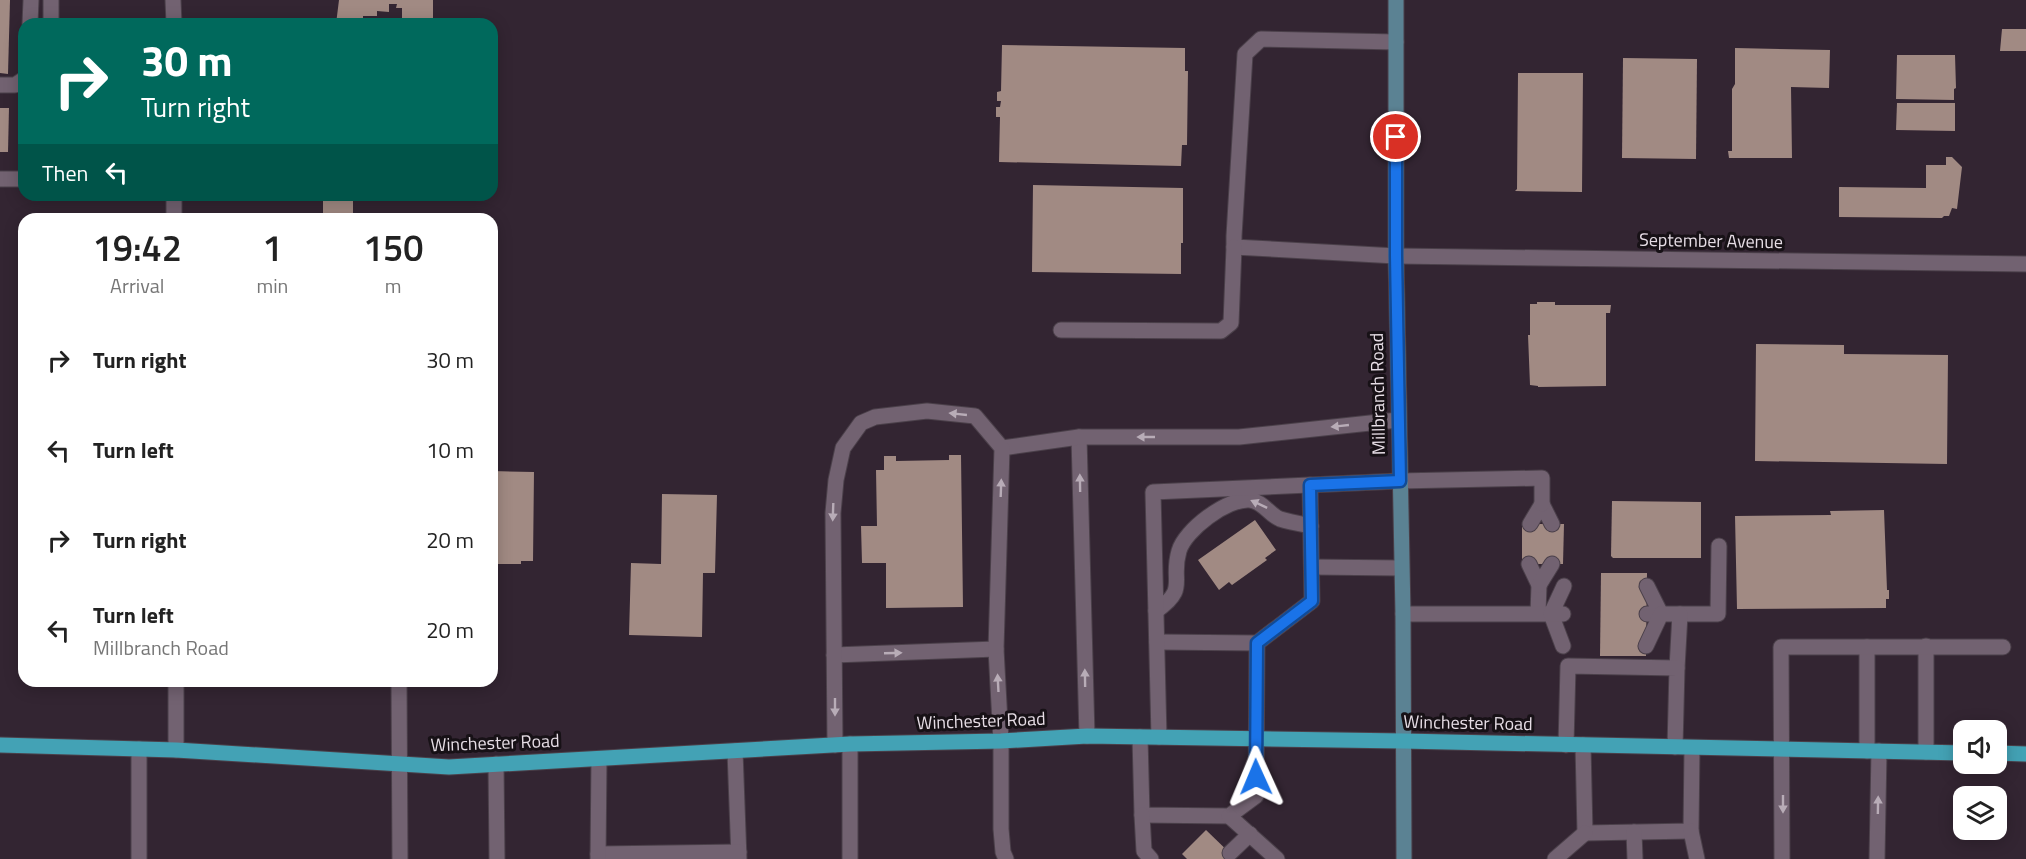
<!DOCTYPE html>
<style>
:root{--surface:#fff;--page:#f6f6f6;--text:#222;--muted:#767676}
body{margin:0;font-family:"Titillium Web",sans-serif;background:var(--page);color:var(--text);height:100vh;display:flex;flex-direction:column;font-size:22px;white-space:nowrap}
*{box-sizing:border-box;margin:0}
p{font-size:20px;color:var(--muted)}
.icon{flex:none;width:33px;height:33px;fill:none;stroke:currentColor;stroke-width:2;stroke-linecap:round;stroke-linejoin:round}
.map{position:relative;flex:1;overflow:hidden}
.panel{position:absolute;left:18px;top:213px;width:480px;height:474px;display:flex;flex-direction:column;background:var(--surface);border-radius:18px;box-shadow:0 3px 15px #0003}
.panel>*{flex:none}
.top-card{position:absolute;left:18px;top:18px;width:480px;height:183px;border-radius:18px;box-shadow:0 3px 15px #0003;background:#00695c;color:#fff;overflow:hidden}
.controls{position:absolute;left:1953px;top:720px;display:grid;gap:12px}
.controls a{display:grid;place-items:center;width:54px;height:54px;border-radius:12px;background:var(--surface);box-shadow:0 3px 15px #0003;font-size:30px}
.pin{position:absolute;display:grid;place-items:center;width:51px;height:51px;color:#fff;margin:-26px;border:3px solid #fff;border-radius:50%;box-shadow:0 2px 6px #0007}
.me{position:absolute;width:66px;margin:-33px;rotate:359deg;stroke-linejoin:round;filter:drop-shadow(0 0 4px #0008)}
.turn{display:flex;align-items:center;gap:21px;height:126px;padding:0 24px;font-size:27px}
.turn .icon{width:78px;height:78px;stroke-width:2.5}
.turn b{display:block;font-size:42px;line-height:51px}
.then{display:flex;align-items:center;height:57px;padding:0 24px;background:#0003;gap:12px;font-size:22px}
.eta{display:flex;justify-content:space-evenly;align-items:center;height:102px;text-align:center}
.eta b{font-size:36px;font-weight:600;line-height:42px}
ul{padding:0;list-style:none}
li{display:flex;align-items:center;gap:18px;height:90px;padding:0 24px}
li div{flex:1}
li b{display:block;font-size:22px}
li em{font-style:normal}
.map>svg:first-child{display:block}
</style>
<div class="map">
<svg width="2026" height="859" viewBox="0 0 2026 859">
<rect width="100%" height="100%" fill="#332532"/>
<g fill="#a18a83">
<polygon points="0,0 10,0 8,74 0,73"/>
<polygon points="339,0 433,0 433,24 402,24 402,8 396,8 397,4 389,4 389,12 377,11 377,16 363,16 363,24 336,24"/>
<polygon points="2002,29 2026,29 2026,51 2000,51"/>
<polygon points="1002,45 1185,48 1185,71 1188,71 1187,145 1182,145 1181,166 999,162 1000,117 996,117 996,107 1000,107 1001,101 997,101 997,92 1001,91"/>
<polygon points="1735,48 1830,50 1829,88 1791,87 1792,158 1729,158 1728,151 1732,151 1732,89 1735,84"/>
<polygon points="1897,55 1955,55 1956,88 1954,89 1954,100 1896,99"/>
<polygon points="1623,58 1697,59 1696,159 1622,158"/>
<polygon points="1518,73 1583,73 1582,192 1515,191 1517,189"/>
<polygon points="1897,103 1955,103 1955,131 1896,130"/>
<polygon points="0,108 9,108 8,152 0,152"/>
<polygon points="1946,157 1952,157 1962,167 1957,209 1952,208 1949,216 1944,216 1942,218 1839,217 1839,187 1926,188 1926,165 1946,165"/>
<polygon points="1033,185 1183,188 1183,243 1181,243 1181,274 1032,272"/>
<polygon points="305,195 353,195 353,219 323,219 323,199 305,199"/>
<polygon points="1537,302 1555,302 1555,305 1611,305 1610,313 1606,313 1606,386 1538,387 1538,386 1530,385 1528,335 1530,335 1530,304 1537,304"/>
<polygon points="1756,344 1844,345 1844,354 1948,355 1947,464 1755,461"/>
<polygon points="949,455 961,455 963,607 886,608 886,563 862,563 861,526 877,526 876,470 884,470 884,456 896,456 896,461 949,460"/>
<polygon points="492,471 534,472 533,561 521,561 521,564 492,564"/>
<polygon points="662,494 717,495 715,573 703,573 702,637 629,635 631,563 661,564"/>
<polygon points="1612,501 1701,502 1701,558 1613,558 1611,556"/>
<polygon points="1884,510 1887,590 1889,590 1889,599 1886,599 1886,608 1737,609 1735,516 1831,515 1830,511"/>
<polygon points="1255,520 1276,550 1265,558 1267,560 1232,585 1229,582 1219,590 1198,560"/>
<polygon points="1522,524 1564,524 1563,564 1522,564"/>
<polygon points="1601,573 1647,573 1646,656 1600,656"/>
<polygon points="1206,830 1236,859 1187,859 1182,854"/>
</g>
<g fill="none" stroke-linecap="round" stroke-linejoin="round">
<g stroke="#4b404a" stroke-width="17">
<g id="lane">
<polyline points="51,0 51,24"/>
<polyline points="30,24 31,0"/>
<polyline points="0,85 15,85 24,79"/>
<polyline points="0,179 24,179"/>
<polyline points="1396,256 1234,247 1234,236 1245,54 1261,39 1396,42"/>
<polyline points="1061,330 1221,331 1231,323 1234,247"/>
<polyline points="1079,437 1087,736"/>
<polyline points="1002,448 1079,437 1239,437 1398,420"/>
<polyline points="1530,524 1542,504 1552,524"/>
<polyline points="1529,564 1539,585 1538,613"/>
<polyline points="1312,567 1401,568"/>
<polyline points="1539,585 1552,564"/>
<polyline points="1647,586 1661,614 1647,614"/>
<path d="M1156,611C1189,588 1170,582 1179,551C1185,530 1227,498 1250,500C1264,502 1268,514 1280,519C1290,522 1301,524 1311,526"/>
<polyline points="1403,614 1551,614 1563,646"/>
<polyline points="1563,614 1551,614 1564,586"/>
<polyline points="1680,614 1718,614 1719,546"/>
<polyline points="1157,642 1257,643 1312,601 1310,485"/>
<polyline points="1646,646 1661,614 1680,614 1677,668"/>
<polyline points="834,655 996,649"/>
<polyline points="399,681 400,859"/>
<polyline points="1140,737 1142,815 1229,816 1256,796 1257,643"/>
<polyline points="1159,737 1153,492 1399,481 1542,478 1542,504"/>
<polyline points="850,744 850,859"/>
<polyline points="835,745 833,513 836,480 843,448 861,423 875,417 927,411 975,416 1002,448 996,649 1001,741 1001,829 1003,852 1006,859"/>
<polyline points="1566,745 1568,666 1677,668 1675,747"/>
<polyline points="1583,745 1585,833 1691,831 1692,748"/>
<polyline points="139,749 139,859"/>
<polyline points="735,751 739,859"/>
<polyline points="1867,751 1867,647"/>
<polyline points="1926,752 1926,646"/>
<polyline points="496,764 497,859"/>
<polyline points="1142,815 1144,851 1151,859"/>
<polyline points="1229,816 1277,859"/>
<polyline points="1691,831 1697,859"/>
<polyline points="1634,832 1635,859"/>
<polyline points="1230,853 1250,834"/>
<polyline points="598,854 739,852"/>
<polyline points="598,859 599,759"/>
<polyline points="1555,859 1585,833"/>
<polyline points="1782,859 1781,647 2003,647"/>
<polyline points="1877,859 1879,751"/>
</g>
</g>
<g stroke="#4b404a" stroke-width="17">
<g id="street">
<polyline points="173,0 174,24"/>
<polyline points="174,195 174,219"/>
<polyline points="1396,256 2026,264"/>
<polyline points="176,681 176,750"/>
</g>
</g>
<g stroke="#4b404a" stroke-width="17">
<polyline id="secondary" points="1396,0 1396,256 1403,614 1404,859"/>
</g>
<g stroke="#4b404a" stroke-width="17">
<g id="primary">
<polyline points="0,745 176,750 449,767 850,744 1001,741 1087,736 1403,741 1964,753"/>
<polyline points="1996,753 2026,754"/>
</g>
</g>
<use href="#lane" stroke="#726271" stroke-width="15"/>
<use href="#street" stroke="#726271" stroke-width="15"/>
<use href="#secondary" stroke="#5b8293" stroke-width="15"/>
<use href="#primary" stroke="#43a2b5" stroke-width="15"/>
</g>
<defs><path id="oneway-solid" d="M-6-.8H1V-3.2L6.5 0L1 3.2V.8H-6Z" transform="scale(1.5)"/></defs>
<g fill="#b8acb7">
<use href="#oneway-solid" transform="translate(958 414) rotate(-174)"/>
<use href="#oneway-solid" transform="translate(1340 426) rotate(174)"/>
<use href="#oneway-solid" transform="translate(1146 437) rotate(180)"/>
<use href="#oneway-solid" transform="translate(1080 483) rotate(-91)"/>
<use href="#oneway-solid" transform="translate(1001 488) rotate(-88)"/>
<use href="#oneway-solid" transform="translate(1259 504) rotate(-155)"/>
<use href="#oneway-solid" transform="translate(833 512) rotate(92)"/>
<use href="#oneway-solid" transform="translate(893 653) rotate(-2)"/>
<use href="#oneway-solid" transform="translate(1085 678) rotate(-91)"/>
<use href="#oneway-solid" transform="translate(998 683) rotate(-93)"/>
<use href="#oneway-solid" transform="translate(835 707) rotate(90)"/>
<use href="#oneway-solid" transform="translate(1783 804) rotate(90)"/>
<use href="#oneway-solid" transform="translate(1878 805) rotate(-89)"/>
</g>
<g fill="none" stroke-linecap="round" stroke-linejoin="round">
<g stroke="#114b97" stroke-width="15">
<polyline id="route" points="1256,777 1257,643 1312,601 1310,485 1400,481 1396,256 1396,137"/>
</g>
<use href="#route" stroke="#1a73e8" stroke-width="10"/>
</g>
<g text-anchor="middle" stroke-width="6" stroke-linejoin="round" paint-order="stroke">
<g font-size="18" fill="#e6dde5" stroke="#171116">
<text transform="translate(1711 241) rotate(1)" y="6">September Avenue</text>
<text transform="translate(1378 394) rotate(-91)" y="6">Millbranch Road</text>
<text transform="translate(981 721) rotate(-2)" y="6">Winchester Road</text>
<text transform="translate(1468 723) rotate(1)" y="6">Winchester Road</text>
<text transform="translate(495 743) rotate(-2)" y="6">Winchester Road</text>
</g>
</g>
</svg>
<div class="controls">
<a><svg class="icon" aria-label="sound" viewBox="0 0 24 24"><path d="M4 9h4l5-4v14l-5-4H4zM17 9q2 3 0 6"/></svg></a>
<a><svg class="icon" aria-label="layers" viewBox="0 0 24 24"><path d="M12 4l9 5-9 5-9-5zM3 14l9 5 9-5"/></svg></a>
</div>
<div class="pin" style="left:1396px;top:137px;background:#d93025"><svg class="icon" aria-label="arrive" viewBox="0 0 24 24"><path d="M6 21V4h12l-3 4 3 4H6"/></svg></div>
<svg class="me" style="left:1256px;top:777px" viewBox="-20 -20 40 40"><path d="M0-17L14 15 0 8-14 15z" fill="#1a73e8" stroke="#fff" stroke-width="4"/></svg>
<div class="top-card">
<div class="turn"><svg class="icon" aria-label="right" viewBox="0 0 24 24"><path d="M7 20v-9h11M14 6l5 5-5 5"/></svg><div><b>30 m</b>Turn right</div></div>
<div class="then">Then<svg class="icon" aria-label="left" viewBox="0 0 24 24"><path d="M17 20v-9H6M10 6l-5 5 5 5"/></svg></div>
</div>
<section class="panel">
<div class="eta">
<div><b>19:42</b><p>Arrival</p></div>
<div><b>1</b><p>min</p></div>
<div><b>150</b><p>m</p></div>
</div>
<ul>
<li><svg class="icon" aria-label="right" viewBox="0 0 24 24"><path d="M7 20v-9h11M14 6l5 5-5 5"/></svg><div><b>Turn right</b></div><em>30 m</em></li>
<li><svg class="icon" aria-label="left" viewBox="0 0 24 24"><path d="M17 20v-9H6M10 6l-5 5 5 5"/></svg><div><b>Turn left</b></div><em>10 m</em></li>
<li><svg class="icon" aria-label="right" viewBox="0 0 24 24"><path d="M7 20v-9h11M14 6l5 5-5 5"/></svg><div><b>Turn right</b></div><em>20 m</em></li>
<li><svg class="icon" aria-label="left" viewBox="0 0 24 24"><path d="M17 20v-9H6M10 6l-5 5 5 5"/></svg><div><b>Turn left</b><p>Millbranch Road</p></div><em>20 m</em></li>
</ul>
</section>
</div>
